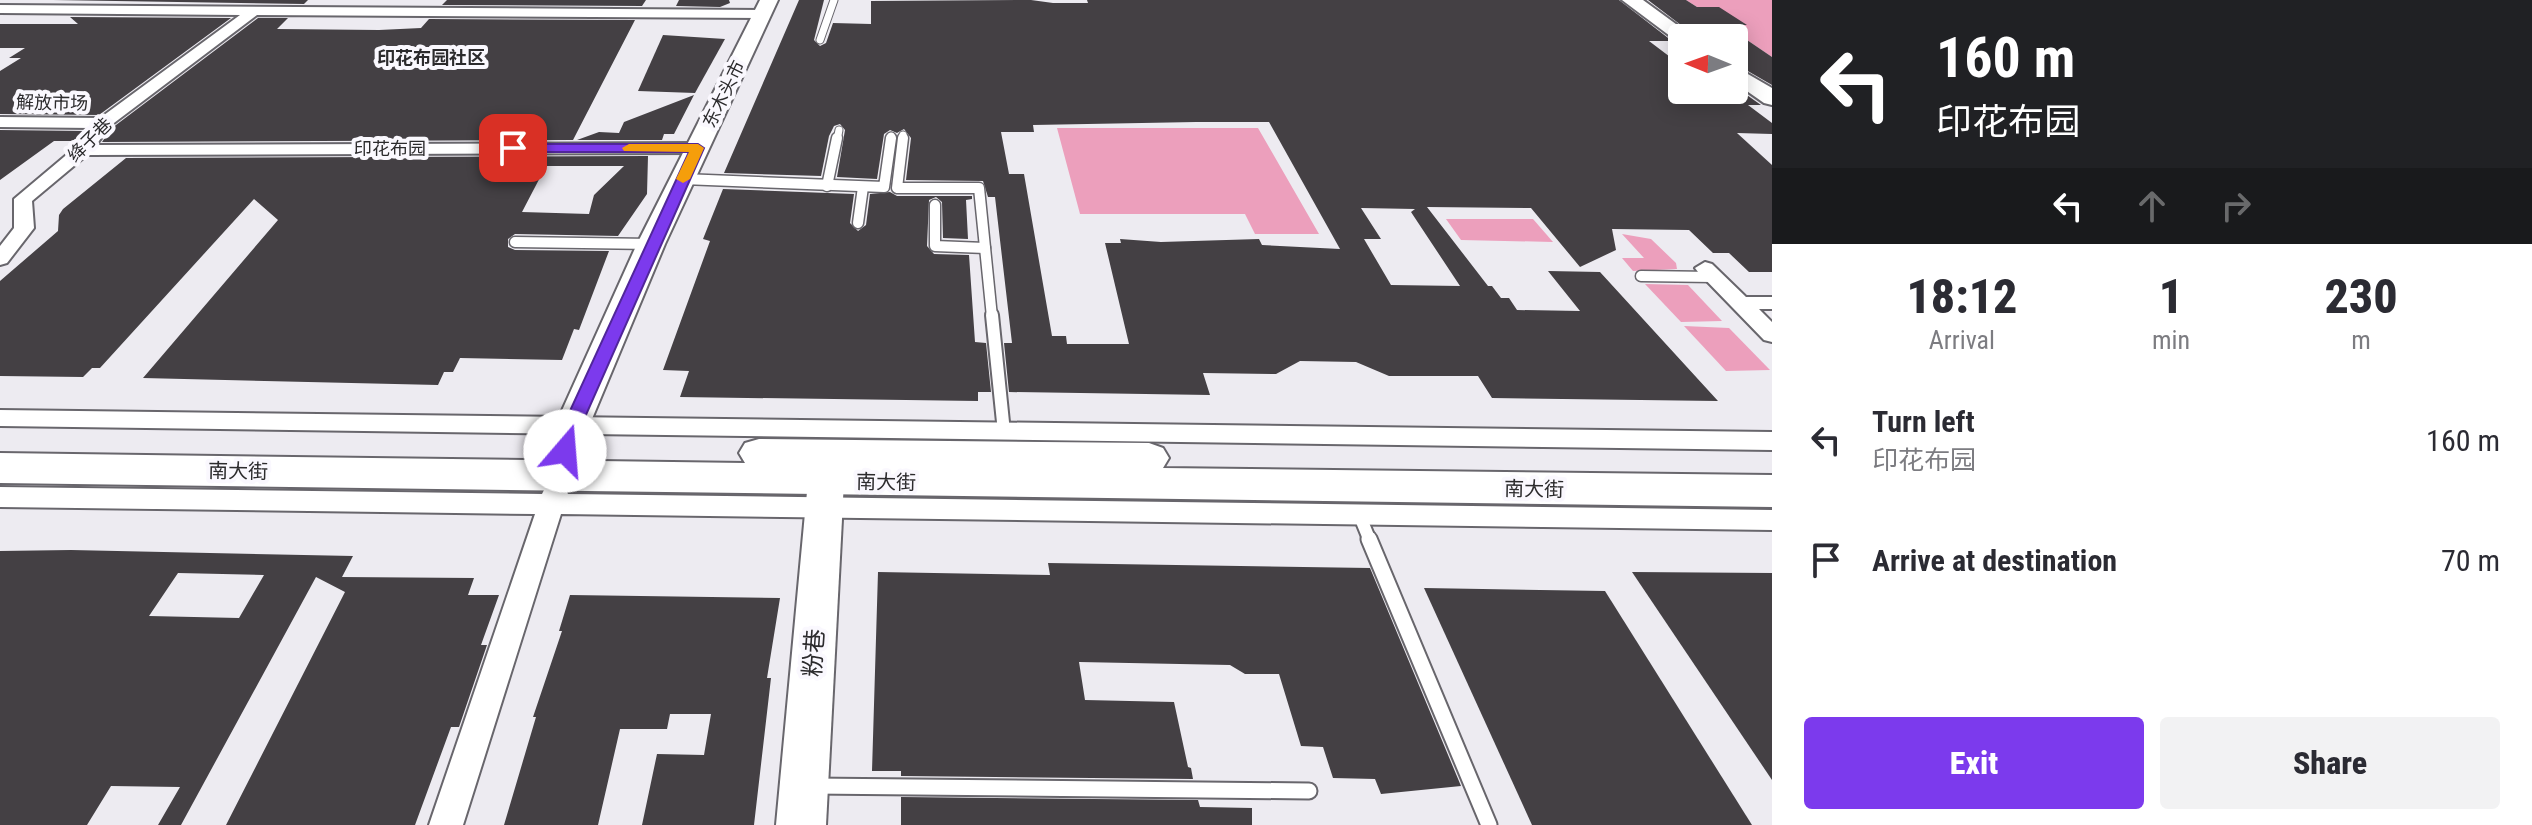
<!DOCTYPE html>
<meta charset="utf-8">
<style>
:root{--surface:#fff;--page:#f2f2f3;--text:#2b2b33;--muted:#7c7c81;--accent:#7c3aed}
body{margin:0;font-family:"Roboto Condensed","Noto Sans SC",sans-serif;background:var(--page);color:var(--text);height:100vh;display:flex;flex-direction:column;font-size:30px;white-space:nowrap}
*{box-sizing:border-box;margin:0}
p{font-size:26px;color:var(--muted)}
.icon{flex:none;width:44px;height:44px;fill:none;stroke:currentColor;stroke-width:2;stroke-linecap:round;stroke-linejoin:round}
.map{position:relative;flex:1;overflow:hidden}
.drawer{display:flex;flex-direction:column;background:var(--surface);width:760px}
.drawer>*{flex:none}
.banner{background:#202124;color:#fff;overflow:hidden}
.needle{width:52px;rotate:271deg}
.fabs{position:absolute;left:1668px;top:24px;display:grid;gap:16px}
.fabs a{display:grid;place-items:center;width:80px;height:80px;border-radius:8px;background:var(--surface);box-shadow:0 4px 20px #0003;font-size:40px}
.pin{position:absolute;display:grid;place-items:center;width:68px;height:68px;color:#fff;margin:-34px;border-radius:16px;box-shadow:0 4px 12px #0006}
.me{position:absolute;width:88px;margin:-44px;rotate:18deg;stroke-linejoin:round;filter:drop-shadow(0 0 6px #0008)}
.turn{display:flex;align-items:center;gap:28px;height:168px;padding:0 32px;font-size:36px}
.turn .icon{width:104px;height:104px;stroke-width:2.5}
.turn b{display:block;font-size:56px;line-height:68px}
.lanes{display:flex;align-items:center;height:76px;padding:0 32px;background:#0003;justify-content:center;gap:40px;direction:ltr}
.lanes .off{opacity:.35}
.eta{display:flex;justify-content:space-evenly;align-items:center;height:136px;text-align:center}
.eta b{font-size:48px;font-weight:800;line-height:56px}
.primary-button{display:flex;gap:16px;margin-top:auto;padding:16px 32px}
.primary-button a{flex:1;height:92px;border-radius:8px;background:var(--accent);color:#fff;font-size:32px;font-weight:800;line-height:92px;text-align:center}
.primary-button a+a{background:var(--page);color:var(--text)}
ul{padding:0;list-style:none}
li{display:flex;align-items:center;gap:24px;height:120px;padding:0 32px}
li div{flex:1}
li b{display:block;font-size:30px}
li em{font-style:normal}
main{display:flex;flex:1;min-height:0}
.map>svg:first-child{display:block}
</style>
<main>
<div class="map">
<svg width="1772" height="825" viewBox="0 0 1772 825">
<rect width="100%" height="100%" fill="#edebf1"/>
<g fill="#ec9fbc">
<polygon points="1686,0 1772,0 1772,57 1725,25 1746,25 1697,7"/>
<polygon points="1057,128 1258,128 1319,234 1255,234 1245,214 1080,214"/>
<polygon points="1446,219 1533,219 1553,242 1461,240"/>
<polygon points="1622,234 1651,239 1676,263 1677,269 1633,271 1622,258 1644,258"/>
<polygon points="1645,284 1688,285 1722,321 1681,322"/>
<polygon points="1684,326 1729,328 1770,370 1726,371"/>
</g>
<g fill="#444044" fill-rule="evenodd">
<polygon points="53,0 308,0 304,4"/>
<polygon points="447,0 646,0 642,6 442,5"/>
<polygon points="679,0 729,0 730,3 720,7 676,6"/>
<path d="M799,0H824L814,40L820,46L826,43L833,23L871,24V1L1031,0L1053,3H1088L1087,0H1619L1672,41H1649L1682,66V90H1715L1734,104V86L1761,105H1748L1772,123V134L1737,133L1772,165V272H1749L1729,253H1713L1689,230L1612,229L1616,250L1580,267L1531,208L1427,207L1488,286H1492L1501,298H1509L1517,310L1580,311L1548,271L1600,272L1718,401L1492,398L1478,376H1389L1356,362L1300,361L1276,374L1203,373L1210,395L1009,392L1004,343H1012L995,197H988L983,181L906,180L911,138L904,129L897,133L890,130L884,134L877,179L837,177L845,130L840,124L834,126L829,136L821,176L724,173ZM1196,122H1269L1340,249L1262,245L1259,239L1161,242L1120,239L1121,243H1105L1129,344H1067L1066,336H1052L1024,174H1009L1001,132H1034L1033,125ZM1361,208L1415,209L1411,212L1460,286L1391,285L1364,239H1381Z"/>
<polygon points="1648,0 1686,0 1697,7 1719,7 1747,25 1725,25 1772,57 1772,85 1734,63 1734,38 1698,38"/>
<polygon points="70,17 231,18 99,115 0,114 0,71 21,58 9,58 25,48 0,48 0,24 78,24"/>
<polygon points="258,18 288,18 277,29 379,30 421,28 429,19 635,20 573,140 102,142 112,128"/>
<polygon points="663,35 725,39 695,93 638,91"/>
<polygon points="694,95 674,134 664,134 662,140 577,140 599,132 619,133 624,122"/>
<polygon points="0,130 86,131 77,141 54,141 0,180"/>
<path d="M648,156L647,194L618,236L515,234L508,239V247L515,250L609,251L579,330L574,329L562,360L460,358L453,372H444L438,385L143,378L278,220L254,199L100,368H92L83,377L0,376V281L58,231L59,215L63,209L126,158ZM546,166H624L594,195L589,214L522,212Z"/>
<polygon points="723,189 854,194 850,223 858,231 866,225 870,194 890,192 897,196 972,196 972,199 966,200 968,239 943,238 942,202 936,197 929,200 927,246 934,254 969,255 975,342 986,343 991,392 978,392 978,401 680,397 689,371 663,370 710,241 703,239"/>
<path d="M71,550L353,556L342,577L474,578L468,595H499L481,645H487L459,727H451L415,825H226L345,592L316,577L181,825H158L180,787L111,786L87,825H0V551ZM178,573L264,575L239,618L149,616Z"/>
<polygon points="1048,563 1370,568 1461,786 1381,794 1375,779 1333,778 1323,747 1301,746 1279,674 1245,674 1230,665 1079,662 1085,700 1174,702 1188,767 1191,768 1193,779 901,776 901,771 872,771 878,572 1050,575"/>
<polygon points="1632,572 1772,573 1772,780"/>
<polygon points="1424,588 1605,591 1752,825 1532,825"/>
<polygon points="570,595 780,598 767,678 771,678 754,825 642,825 657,754 704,755 711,714 670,714 667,729 620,729 598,825 504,825 536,717 533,717 562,631 559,631"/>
<polygon points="901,797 1198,800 1200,807 1252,808 1252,825 901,825"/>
</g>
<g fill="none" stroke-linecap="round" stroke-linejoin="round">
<g stroke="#68666c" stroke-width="9">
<g id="lane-far3">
<polyline points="820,40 834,0"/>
<polyline points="837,140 839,130"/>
<polyline points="890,140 891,136"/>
<polyline points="902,140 903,135"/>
</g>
</g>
<g stroke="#68666c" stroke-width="13">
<g id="lane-far2">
<polyline points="903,138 897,188 979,188 992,317"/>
<polyline points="683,179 884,187 891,138"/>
<polyline points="827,186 837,138"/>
<polyline points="935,205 935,246 985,248"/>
<polyline points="858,223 863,187"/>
<polyline points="515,242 651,244"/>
<polyline points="1641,276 1713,277"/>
</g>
</g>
<g stroke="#68666c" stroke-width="16">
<g id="lane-far1">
<polyline points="992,315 1004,432"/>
<polyline points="1359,514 1370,541"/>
</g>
</g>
<g stroke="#68666c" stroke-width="19">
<g id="lane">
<polyline points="1369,539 1489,825"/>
<polyline points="812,786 1309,791"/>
</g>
</g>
<g stroke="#68666c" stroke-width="4">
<g id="street">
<polygon points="0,5 763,10 770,14 763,18 257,15 110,126 96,145 698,143 707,148 698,153 87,155 32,201 34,228 7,263 0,265 0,246 14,228 14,199 77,146 92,128 0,127 0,117 100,118 240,15 0,13"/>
<polygon points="1705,262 1712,264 1746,297 1772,297 1772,309 1759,309 1772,322 1772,342 1764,340 1698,272 1695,268"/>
<polygon points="0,410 1772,432 1772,450 0,426"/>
<polygon points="555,483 564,486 568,494 1772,510 1772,530 561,514 463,825 429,825 535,514 0,507 0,487 542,494 546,486"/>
</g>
</g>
<g stroke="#68666c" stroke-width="4">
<g id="secondary">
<polygon points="760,0 778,0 665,244 589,426 578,460 565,464 552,460 547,451 555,426 637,244"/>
<polygon points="1622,0 1643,0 1695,38 1682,38 1682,43 1678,42"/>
<polygon points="1734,66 1772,88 1772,105 1764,103 1734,82"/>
<polygon points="826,467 839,471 844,481 826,825 776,825 808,481 813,471"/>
</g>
</g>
<g stroke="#68666c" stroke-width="4">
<polygon id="primary" points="759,439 1149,443 1163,448 1169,458 1163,468 1772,475 1772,507 0,483 0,453 745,463 739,453 745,443"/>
</g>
<use href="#lane-far3" stroke="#fff" stroke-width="7"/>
<use href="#lane-far2" stroke="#fff" stroke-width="10"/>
<use href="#lane-far1" stroke="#fff" stroke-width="12"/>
<use href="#lane" stroke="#fff" stroke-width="15"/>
<use href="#street" fill="#fff" fill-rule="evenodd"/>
<use href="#secondary" fill="#fff" fill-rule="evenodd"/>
<use href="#primary" fill="#fff" fill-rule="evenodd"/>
</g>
<polygon fill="#7c3aed" stroke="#51269a" stroke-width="2" points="698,144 704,148 581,426 572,456 558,456 556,451 563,426 689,152 513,152 506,148 513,144"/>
<polygon fill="#f59e0b" points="629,144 698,144 704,148 690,179 683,183 676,179 689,152 624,151 622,148"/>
<g text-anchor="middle" stroke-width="8" stroke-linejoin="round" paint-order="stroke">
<g font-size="18" font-weight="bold" fill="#2c2b2d" stroke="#faf8fe">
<text x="431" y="64">印花布园社区</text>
</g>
<g font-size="18" fill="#2c2b2d" stroke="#faf8fe">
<text transform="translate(724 94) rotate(-64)" y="6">东木头市</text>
<text transform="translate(52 103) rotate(1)" y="6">解放市场</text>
<text transform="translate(90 140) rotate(-45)" y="6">绛子巷</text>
<text x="390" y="155">印花布园</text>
</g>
<g font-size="20" fill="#2c2b2d" stroke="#faf8fe">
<text transform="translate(238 471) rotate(1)" y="7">南大街</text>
<text transform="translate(886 482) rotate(1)" y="7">南大街</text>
<text transform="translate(1534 489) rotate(1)" y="7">南大街</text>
</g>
<g font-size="24" fill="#2c2b2d" stroke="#faf8fe">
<text transform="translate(814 653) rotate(-86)" y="8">粉巷</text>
</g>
</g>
</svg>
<div class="fabs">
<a><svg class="needle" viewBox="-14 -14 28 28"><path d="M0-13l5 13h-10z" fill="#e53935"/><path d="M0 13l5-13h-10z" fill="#7c7c81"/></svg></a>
</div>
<div class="pin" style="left:513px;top:148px;background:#d93025"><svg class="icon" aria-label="arrive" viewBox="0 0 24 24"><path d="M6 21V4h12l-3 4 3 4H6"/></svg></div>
<svg class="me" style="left:565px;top:451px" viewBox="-20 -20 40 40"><circle r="19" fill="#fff"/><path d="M0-13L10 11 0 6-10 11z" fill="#7c3aed"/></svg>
</div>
<section class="drawer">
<div class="banner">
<div class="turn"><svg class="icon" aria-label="left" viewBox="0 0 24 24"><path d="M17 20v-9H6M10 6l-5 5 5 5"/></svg><div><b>160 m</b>印花布园</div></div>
<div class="lanes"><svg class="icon" aria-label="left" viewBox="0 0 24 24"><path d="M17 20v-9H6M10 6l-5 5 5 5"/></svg><svg class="icon off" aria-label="ahead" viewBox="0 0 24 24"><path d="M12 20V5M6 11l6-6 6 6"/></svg><svg class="icon off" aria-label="right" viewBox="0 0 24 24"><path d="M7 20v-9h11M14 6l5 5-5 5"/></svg></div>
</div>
<div class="eta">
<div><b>18:12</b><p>Arrival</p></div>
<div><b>1</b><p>min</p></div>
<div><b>230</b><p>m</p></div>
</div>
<ul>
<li><svg class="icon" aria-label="left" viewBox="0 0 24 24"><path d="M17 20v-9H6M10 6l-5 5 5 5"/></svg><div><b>Turn left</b><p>印花布园</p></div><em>160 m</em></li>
<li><svg class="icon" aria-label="arrive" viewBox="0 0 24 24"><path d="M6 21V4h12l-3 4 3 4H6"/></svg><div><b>Arrive at destination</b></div><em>70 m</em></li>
</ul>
<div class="primary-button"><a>Exit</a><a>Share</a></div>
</section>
</main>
